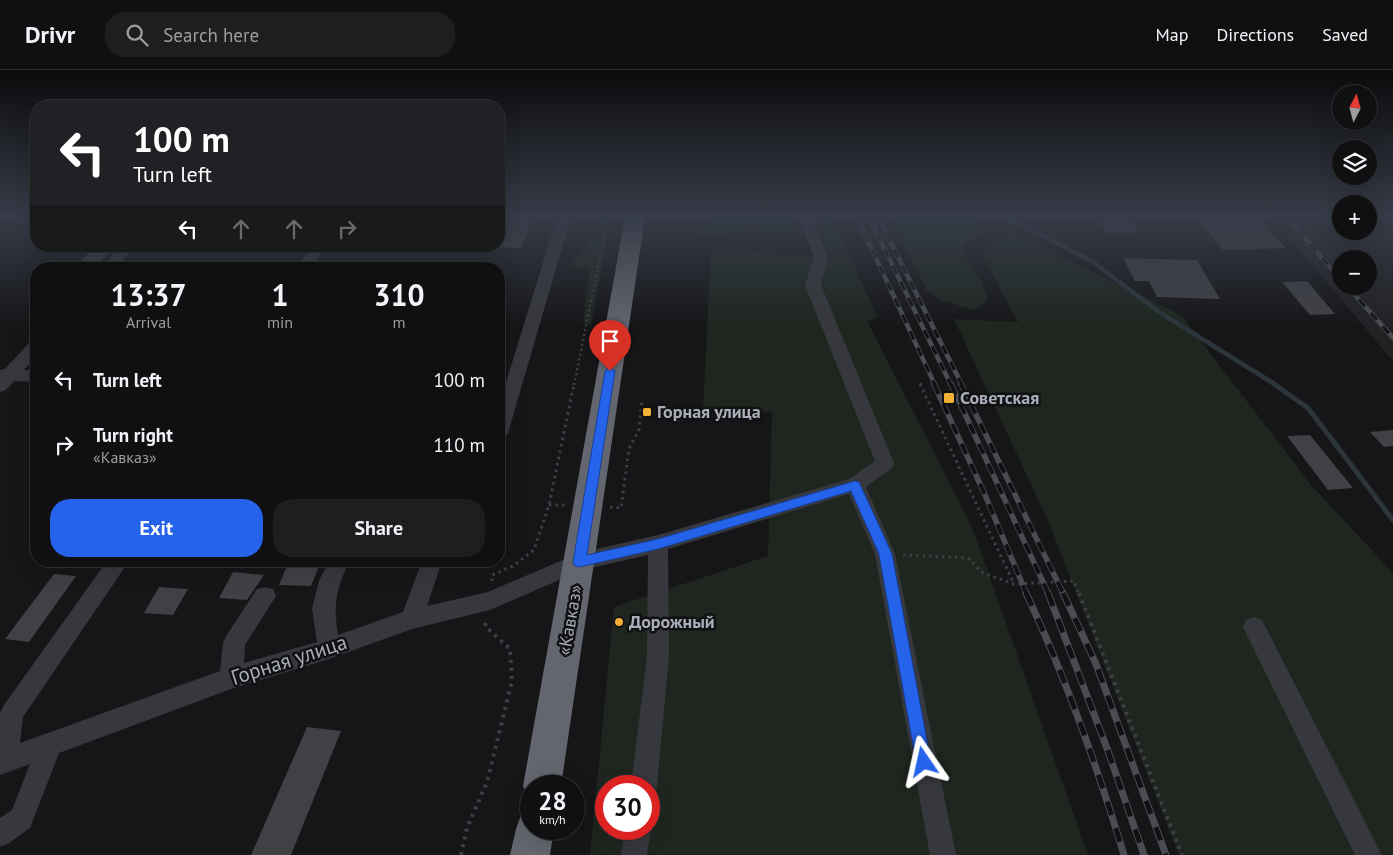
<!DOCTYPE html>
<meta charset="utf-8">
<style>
:root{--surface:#101012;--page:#1e1e20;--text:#f1f3f6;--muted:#9c9d9f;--line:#303032;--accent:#2563eb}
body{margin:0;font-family:"PT Sans",sans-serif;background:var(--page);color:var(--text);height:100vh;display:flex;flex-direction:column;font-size:19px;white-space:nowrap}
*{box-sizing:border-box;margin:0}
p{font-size:16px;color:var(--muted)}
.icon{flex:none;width:28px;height:28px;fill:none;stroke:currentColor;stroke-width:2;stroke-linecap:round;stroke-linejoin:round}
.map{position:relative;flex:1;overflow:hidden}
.drawer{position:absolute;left:30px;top:192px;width:475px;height:305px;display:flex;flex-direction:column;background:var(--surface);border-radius:20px;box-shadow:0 5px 20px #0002,0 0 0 1px var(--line)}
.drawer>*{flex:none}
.banner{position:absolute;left:30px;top:30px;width:475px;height:152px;border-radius:20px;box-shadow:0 5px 20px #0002,0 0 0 1px var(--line);background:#202124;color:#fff;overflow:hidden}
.needle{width:32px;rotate:6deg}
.fabs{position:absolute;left:1332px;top:15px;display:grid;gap:10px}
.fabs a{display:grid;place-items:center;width:45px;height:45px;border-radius:50%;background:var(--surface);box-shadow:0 5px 20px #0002,0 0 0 1px var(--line);font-size:25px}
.speed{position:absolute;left:520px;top:705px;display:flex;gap:10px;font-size:25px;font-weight:700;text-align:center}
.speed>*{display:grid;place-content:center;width:65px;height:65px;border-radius:50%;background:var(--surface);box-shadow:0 5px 20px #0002,0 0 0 1px var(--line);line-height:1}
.speed small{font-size:12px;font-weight:400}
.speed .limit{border:8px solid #d22;background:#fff;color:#111}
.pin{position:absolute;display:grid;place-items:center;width:42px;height:42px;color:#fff;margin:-51px -21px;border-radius:50% 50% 50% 0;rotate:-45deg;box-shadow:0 0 5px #0007}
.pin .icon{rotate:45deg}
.me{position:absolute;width:55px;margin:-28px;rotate:349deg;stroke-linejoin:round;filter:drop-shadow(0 0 4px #0008)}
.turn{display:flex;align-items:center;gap:18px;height:105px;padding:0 20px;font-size:22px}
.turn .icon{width:65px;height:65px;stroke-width:2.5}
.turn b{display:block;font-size:35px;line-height:42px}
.lanes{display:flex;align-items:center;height:48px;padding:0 20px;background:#0003;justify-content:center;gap:25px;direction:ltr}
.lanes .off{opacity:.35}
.eta{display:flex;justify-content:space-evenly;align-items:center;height:85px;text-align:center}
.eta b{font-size:30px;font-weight:700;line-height:35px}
.primary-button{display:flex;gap:10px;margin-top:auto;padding:10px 20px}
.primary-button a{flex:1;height:58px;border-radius:20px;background:var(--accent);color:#fff;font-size:20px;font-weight:700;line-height:58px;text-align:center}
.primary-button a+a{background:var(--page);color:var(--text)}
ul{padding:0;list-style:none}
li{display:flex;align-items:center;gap:15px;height:65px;padding:0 20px}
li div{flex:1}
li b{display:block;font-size:19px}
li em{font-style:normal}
header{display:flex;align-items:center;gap:30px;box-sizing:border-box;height:70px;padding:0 25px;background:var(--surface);border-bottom:1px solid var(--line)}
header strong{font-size:24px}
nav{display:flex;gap:28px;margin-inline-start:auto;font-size:18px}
.search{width:350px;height:45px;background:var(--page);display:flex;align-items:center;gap:12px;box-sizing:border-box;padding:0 18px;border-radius:20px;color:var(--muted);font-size:19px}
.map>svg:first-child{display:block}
</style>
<header>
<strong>Drivr</strong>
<div class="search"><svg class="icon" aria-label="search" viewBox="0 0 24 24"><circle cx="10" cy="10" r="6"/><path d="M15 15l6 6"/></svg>Search here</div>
<nav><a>Map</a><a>Directions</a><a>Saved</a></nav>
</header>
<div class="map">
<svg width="1393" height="785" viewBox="0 0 1393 785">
<rect width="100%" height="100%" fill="#161618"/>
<path fill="#222225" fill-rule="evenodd" d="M1272,147H1341V161H1369V147H1393V291ZM1341,189H1369V216H1341Z"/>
<g fill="#1e261f" fill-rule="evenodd">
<polygon points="595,147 611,147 591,255 583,253 590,198 568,197 590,172 604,165 605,159 594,150"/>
<polygon points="718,147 788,147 798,162 741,161 700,167 697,159 719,150"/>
<path d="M817,147H832L878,248L867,251L972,457L1088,785H590L614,537L768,486L772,342L703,341L711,179L828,186ZM606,716H649V759H606Z"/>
<polygon points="890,147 973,147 982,157 980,166 963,173 966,189 981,212 988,230 975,240 943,231 927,221"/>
<polygon points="1013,163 1181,245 1311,415 1393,503 1393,785 1179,785 1049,453 954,249 1018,252 981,183"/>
</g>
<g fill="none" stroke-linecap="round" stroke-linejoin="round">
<polyline stroke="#2c353c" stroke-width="4.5" points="997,147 1018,153 1093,192 1159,242 1276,315"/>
<polyline stroke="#2c353c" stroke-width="5" points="1274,314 1308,338 1393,450"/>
</g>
<g fill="#404145">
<polygon points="512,147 533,147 521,178 499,177"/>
<polygon points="1097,147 1128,147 1138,163 1107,163"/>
<polygon points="1196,147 1257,147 1286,178 1223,180"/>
<polygon points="95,176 115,176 98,194 79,193"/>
<polygon points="1123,188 1197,190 1220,229 1157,227 1149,211 1135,211"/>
<polygon points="1307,211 1335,244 1310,245 1282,212"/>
<polygon points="1393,360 1393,376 1384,377 1370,362"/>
<polygon points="1310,365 1353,418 1328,420 1287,366"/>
<polygon points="289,491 321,491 311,516 279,515"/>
<polygon points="233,502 264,505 247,530 219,528"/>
<polygon points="54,504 76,506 29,572 5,569"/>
<polygon points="159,517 188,519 173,545 144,543"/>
<polygon points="307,657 341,661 291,785 251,785"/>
</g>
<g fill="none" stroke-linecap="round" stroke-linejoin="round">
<g stroke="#3d3f44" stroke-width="2.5" stroke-dasharray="2 3" stroke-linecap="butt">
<polyline points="920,313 921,315"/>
<polyline points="574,315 608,147"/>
</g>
<g stroke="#3d3f44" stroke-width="3" stroke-dasharray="2.5 4" stroke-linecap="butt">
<polyline points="920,314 1014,514"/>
<polyline points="549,435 566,435"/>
<polyline points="610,437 621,438 629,379 639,359 642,331"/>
<polyline points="903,485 968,488 983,503 1014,514 1074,511 1079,525"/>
<polyline points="492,511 492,505 513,496 534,480 549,435 574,314"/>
</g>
<g stroke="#3d3f44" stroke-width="4" stroke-dasharray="3 5" stroke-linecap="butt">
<polyline points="1079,523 1182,785"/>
<polyline points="461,785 467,758 487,712 512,611 510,579 485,556 487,549"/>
</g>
<g fill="#37383d" fill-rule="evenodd">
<polygon points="557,147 571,147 508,363 505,368 499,370 499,335"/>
<path d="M799,147H813L828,188L821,215L894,393L892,398L866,417L895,484L956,785H930L875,484L849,424L668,479L669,586L657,716L653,725L649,727V716H631L647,586L648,485L582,500L490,540L412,559L329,589L231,619L59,683L30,758L9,773L0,777V748L12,740L30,694L0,705V643L4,635L107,491H129L23,647L20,673L220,601L223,573L226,566L257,519L265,517L273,519L276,526L245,575L244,593L317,572L312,539L319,511L329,491H349C336,521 333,533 338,565L403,542L422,491H442L427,536L488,522L579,483L658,465L849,409L875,391L805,215L814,188Z"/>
<polygon points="120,176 135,176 115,199 100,199"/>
<polygon points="311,176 325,176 312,199 297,199"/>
<polygon points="36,271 36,286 24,300 36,300 36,312 14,311 6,320 0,322 0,300 5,299 30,272"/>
<polygon points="1254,547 1262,550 1382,785 1355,785 1243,557 1246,550"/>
<polygon points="649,753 651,759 647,785 621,785 625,759 649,759"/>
</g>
<g fill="#63666e" fill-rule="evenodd">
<polygon points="625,147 645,147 561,716 531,716 531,730 529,729 523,716"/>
<polygon points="531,741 531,759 554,759 550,785 510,785 516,759 521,745"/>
</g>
<g stroke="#4a4c52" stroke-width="4.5">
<g id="rail-far2">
<polyline points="857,147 935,315"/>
<polyline points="869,147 951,315"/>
<polyline points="878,147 962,315"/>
<polyline points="1287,147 1341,210"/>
<polyline points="1347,216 1393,268"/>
</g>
</g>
<g stroke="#4a4c52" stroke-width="5.5">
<g id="rail-far1">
<polyline points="934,314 986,427 1027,525"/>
<polyline points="951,314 1049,525"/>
<polyline points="961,314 1064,525"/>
</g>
</g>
<g stroke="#4a4c52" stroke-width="7">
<g id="rail">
<path d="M1026,523C1066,608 1097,696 1124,785"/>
<polyline points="1048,523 1108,681 1144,785"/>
<polyline points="1063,523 1096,594 1166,785"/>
</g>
</g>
<use href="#rail-far2" stroke="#111113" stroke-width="3" stroke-dasharray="9" stroke-linecap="butt"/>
<use href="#rail-far1" stroke="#111113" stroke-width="4" stroke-dasharray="11" stroke-linecap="butt"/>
<use href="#rail" stroke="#111113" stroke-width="5" stroke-dasharray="14" stroke-linecap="butt"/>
</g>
<linearGradient id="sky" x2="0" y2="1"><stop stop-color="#0c0c0d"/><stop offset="0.57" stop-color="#363c48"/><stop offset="1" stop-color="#363c48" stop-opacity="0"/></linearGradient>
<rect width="1393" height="257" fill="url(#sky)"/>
<polygon fill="#2563eb" stroke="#184099" points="610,297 615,301 587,485 658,469 855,411 859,412 892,484 931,692 929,697 924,699 918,697 916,692 879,484 851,421 658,479 579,497 575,496 573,492 605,301"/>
<g fill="#f2b134" stroke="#111113" stroke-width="2">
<rect x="943" y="322" width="12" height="12" rx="2.5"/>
<rect x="642" y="337" width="10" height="10" rx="2.5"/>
<circle cx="619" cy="552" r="5"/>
</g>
<g text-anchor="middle" stroke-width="5" stroke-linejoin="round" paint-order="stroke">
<g font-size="18" font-weight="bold" fill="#a8adb8" stroke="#111113" text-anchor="start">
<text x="960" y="334">Советская</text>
<text x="657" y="348">Горная улица</text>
<text x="629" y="558">Дорожный</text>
</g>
<g font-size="18" fill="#a8adb8" stroke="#111113">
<text transform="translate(570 550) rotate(-80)" y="6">«Кавказ»</text>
</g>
<g font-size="21" fill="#a8adb8" stroke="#111113">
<text transform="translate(289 590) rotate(-18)" y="7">Горная улица</text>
</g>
</g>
</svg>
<div class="fabs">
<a><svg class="needle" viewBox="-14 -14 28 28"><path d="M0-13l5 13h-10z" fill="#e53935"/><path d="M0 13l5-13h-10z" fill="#9c9d9f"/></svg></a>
<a><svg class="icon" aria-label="layers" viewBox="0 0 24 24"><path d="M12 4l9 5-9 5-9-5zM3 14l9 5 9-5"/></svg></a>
<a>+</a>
<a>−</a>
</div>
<div class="speed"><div>28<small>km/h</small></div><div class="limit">30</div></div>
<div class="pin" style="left:610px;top:301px;background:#d93025"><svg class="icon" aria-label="arrive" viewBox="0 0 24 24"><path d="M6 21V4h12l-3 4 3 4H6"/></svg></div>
<svg class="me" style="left:924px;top:692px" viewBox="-20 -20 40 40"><path d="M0-17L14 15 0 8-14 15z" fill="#2563eb" stroke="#fff" stroke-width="4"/></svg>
<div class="banner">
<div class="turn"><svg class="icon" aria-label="left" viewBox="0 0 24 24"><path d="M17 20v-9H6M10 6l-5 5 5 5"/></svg><div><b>100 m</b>Turn left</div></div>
<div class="lanes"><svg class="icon" aria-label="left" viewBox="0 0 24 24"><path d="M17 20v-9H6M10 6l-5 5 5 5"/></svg><svg class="icon off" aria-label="ahead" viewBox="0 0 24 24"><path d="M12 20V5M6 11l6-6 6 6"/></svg><svg class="icon off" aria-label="ahead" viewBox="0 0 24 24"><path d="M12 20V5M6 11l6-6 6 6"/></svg><svg class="icon off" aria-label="right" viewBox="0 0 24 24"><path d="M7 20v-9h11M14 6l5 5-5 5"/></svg></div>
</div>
<section class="drawer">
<div class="eta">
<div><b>13:37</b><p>Arrival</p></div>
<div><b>1</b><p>min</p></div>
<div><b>310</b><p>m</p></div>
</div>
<ul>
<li><svg class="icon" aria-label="left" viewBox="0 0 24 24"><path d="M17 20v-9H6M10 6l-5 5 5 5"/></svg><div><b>Turn left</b></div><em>100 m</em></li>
<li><svg class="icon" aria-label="right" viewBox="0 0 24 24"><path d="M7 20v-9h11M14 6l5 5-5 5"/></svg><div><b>Turn right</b><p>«Кавказ»</p></div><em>110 m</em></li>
</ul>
<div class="primary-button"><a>Exit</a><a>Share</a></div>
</section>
</div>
